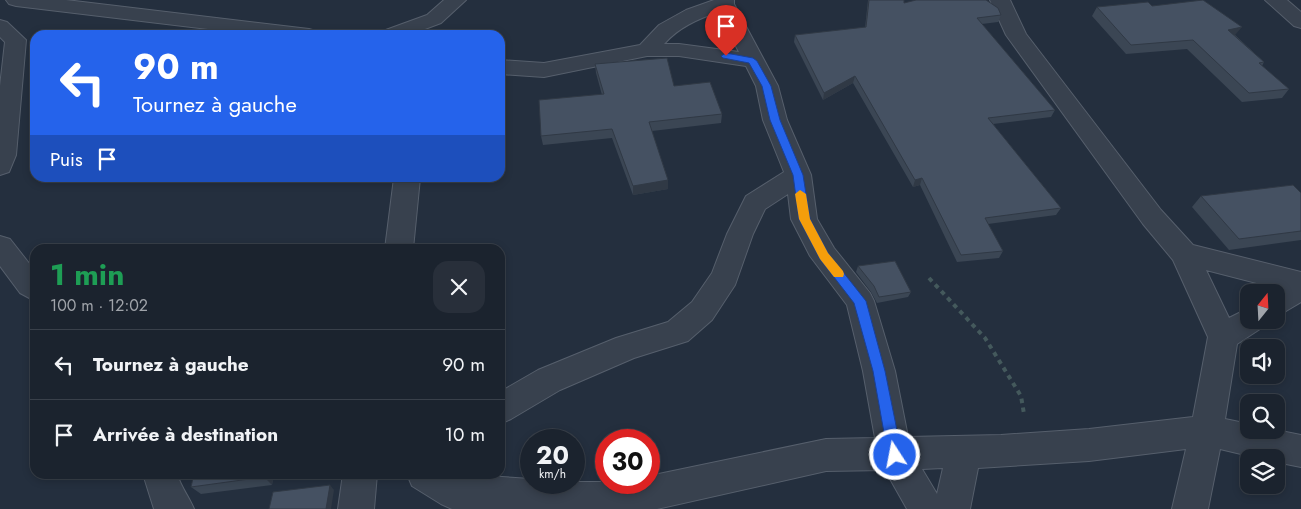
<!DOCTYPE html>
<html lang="fr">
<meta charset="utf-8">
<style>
:root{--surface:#1b232e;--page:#282f3a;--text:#f1f3f6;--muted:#a0a4aa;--line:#39404a}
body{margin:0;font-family:Jost,sans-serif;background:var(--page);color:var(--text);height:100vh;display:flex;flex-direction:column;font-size:19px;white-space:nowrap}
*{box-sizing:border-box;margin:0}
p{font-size:16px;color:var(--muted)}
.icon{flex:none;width:28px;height:28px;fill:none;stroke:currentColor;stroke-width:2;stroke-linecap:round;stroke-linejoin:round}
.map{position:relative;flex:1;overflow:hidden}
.side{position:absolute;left:30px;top:244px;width:475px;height:235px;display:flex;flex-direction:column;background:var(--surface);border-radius:15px;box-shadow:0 2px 8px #0003,0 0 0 1px var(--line)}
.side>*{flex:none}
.guide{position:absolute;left:30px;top:30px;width:475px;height:152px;border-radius:15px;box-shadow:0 2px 8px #0003,0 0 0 1px var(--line);background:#2563eb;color:#fff;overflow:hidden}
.needle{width:32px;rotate:18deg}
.tools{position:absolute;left:1240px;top:284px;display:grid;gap:10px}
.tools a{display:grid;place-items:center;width:45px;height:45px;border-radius:10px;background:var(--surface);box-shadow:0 2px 8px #0003,0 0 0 1px var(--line);font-size:25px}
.speed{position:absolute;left:520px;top:429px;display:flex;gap:10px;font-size:25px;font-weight:700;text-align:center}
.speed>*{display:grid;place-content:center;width:65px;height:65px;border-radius:50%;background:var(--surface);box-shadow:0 2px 8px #0003,0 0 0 1px var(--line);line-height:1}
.speed small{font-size:12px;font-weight:400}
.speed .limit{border:8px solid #d22;background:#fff;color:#111}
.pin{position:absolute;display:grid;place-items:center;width:42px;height:42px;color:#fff;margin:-51px -21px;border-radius:50% 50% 50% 0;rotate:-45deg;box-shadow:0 0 5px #0007}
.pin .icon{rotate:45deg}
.me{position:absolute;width:55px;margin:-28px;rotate:349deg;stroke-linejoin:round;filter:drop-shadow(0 0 4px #0008)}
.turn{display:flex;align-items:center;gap:18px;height:105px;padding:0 20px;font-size:22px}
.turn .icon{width:65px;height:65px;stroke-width:2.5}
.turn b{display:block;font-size:35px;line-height:42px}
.then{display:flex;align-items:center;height:48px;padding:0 20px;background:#0003;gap:10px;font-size:19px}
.round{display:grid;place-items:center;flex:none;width:52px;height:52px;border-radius:15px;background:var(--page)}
.summary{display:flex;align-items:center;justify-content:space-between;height:85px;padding:0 20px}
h1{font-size:30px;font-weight:700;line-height:38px;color:#1e9e55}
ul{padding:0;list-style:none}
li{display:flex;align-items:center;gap:15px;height:70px;padding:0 20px;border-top:1px solid var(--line)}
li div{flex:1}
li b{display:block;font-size:19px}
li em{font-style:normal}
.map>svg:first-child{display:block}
</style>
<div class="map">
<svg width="1301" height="509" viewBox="0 0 1301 509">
<rect width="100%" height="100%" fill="#242f3e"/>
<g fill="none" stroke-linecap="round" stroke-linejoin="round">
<g stroke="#565f6c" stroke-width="2">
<g id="minor">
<polygon points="6,0 66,0 309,29 316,31 319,35 258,35 16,6 9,4"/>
<polygon points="444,0 466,0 441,23 409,35 380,35 383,31 427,15"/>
<path d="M714,0H734V4L778,86L787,120L811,175L817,219L834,248L870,293L874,301L895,371L908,437L1001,435L1089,429L1193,417L1208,337L1173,260L1143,224L1006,35L990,0H1010L1026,34L1161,210L1193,245L1301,272V302L1286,311L1276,315V292H1269L1276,288L1206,270L1229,318L1249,308V320H1265L1260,329L1237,344L1225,419L1249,424V430H1276L1301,435V467L1276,462V458H1258L1220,449L1208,509H1172L1186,449L1089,461L978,468L970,509H907L885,470L826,471L657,509H452L441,504L412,486L407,474H455L531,479V482H649V476L826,439L875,438L863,371L847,305L810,256L791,219L788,194L765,209L753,234L735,285L712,320L688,341L634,358L560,390L511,419L500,424V392L538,370L616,338L668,322L692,302L712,273L727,234L746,196L784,172L763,120L756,86L746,66L679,56H647L544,77L500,74V60L544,63L640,45L659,25L686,10ZM718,12L739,52L679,44H664C679,27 698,19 718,12ZM943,468L937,494L922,469Z"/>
<polygon points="1265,0 1287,0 1301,12 1301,28 1294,26"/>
<polygon points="0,20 7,22 26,40 16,155 9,172 0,175 0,86 5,42 0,37"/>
<polygon points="394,178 420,178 413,249 385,249"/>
<polygon points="0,236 10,239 35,271 35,301 20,293 0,266"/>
<path d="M143,474H177C181,487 189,497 194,509H154Z"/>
<polygon points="343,474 377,474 374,509 338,509"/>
</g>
</g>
<polyline stroke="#44595c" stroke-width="4" stroke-dasharray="4.5 4.5" stroke-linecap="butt" points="929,278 985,338 1021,396 1024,414"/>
<use href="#minor" fill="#38414e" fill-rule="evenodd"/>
</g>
<g fill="#3b4654">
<polygon points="868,0 904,0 904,3 1001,15 998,22 982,24 1055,110 1051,117 993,124 1061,208 1056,215 988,224 1003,251 999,258 957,262 920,185 913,187 853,83 823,100 794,42 795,35 865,28"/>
<polygon points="1152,6 1235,35 1264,62 1262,66 1289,89 1282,98 1242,102 1187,49 1126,54 1092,16 1097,7"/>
<polygon points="595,64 674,86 722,114 721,123 652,131 668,189 633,195 612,138 543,145 541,136 602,95 596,73"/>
<polygon points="1301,193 1301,240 1229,250 1192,207 1201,196"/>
<polygon points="858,266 911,292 908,297 877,303 871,292 856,272"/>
<polygon points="194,474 274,474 272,485 201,494 191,487"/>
</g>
<g fill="#303945">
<polygon points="1242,27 1235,35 1222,38 1228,30"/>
<polygon points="855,76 853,83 823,100 824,93"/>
<polygon points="922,178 920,185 913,187 915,180"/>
<polygon points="668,180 668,189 633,195 633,186"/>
<polygon points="264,474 274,474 272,485 264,477"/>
<polygon points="330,485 334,490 331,509 326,509"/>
</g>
<g fill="#455162" stroke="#303945">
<polygon points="869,0 904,0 904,3 916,0 986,0 998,8 1001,15 977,18 1055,110 988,118 1061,208 985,218 1003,251 961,255 922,178 915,180 855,76 824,93 795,35 866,27"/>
<polygon points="1203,0 1242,27 1228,30 1264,62 1259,63 1289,89 1249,93 1193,40 1131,45 1097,7 1148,2 1152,6"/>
<polygon points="667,58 674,86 710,82 722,114 649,122 668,180 633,186 612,129 541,136 539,100 604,94 595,64"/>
<polygon points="1293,185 1301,193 1301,231 1239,239 1201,196"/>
<polygon points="895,261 911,292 879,297 874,286 858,266"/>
<polygon points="194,474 264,474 264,477 191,487"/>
<polygon points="330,485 326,509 269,509 273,492"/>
</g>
<polygon fill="#2563eb" stroke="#184099" points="726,53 753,58 757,61 771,86 780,120 803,175 810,219 828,253 866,301 885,371 902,455 900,460 895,462 890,460 888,455 873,371 854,303 820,259 799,219 793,175 770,120 762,86 749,63 723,58 721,56"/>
<polygon fill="#f59e0b" points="800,190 806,194 810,219 828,253 843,271 844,274 843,277 834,277 820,259 799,219 795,194"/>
</svg>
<div class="tools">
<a><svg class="needle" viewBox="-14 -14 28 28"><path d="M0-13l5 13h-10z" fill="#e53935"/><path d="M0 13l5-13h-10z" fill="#a0a4aa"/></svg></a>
<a><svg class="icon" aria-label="sound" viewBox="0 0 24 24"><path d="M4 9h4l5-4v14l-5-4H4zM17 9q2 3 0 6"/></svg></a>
<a><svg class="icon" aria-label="search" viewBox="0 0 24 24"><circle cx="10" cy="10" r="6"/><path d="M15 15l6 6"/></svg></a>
<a><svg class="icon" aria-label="layers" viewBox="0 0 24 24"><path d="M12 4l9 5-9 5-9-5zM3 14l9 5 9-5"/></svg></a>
</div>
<div class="speed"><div>20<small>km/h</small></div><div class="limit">30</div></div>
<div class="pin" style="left:726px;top:56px;background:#d93025"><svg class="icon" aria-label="arrive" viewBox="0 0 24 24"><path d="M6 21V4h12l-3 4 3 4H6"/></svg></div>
<svg class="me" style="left:895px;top:455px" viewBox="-20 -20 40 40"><circle r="17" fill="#2563eb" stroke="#fff" stroke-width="3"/><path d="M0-11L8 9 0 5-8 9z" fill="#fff"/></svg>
<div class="guide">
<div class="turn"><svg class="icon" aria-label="left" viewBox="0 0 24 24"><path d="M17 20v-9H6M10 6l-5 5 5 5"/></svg><div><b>90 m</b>Tournez à gauche</div></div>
<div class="then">Puis<svg class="icon" aria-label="arrive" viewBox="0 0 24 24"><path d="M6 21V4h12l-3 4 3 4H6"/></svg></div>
</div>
<section class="side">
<div class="summary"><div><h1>1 min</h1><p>100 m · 12:02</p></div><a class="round"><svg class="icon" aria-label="close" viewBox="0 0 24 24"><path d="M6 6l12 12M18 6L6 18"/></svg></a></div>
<ul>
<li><svg class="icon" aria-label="left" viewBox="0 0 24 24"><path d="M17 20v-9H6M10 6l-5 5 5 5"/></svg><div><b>Tournez à gauche</b></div><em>90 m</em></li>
<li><svg class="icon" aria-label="arrive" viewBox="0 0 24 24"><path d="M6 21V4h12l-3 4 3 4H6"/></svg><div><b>Arrivée à destination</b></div><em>10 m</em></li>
</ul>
</section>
</div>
